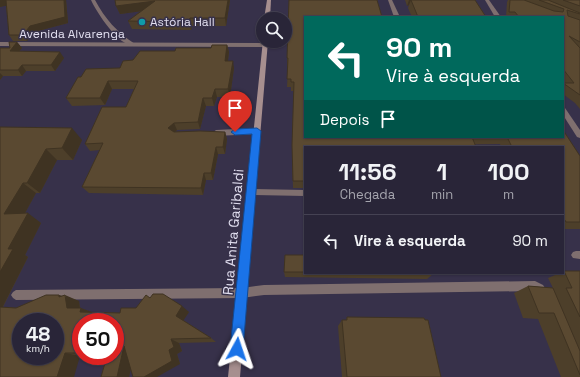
<!DOCTYPE html>
<html lang="pt">
<meta charset="utf-8">
<style>
:root{--surface:#292538;--page:#312d40;--text:#f1f3f6;--muted:#a5a5ae;--line:#454253}
body{margin:0;font-family:"Space Grotesk",sans-serif;background:var(--page);color:var(--text);height:100vh;display:flex;flex-direction:column;font-size:15px;white-space:nowrap}
*{box-sizing:border-box;margin:0}
p{font-size:13px;color:var(--muted)}
.icon{flex:none;width:22px;height:22px;fill:none;stroke:currentColor;stroke-width:2;stroke-linecap:round;stroke-linejoin:round}
.map{position:relative;flex:1;overflow:hidden}
.side{position:absolute;left:304px;top:146px;width:260px;height:128px;display:flex;flex-direction:column;background:var(--surface);border-radius:0px;box-shadow:0 1px 3px #0004,0 0 0 1px var(--line)}
.side>*{flex:none}
.guide{position:absolute;left:304px;top:16px;width:260px;height:122px;border-radius:0px;box-shadow:0 1px 3px #0004,0 0 0 1px var(--line);background:#00695c;color:#fff;overflow:hidden}
.controls{position:absolute;left:256px;top:12px;display:grid;gap:8px}
.controls a{display:grid;place-items:center;width:36px;height:36px;border-radius:50%;background:var(--surface);box-shadow:0 1px 3px #0004,0 0 0 1px var(--line);font-size:20px}
.speed{position:absolute;left:12px;top:313px;display:flex;gap:8px;font-size:20px;font-weight:700;text-align:center}
.speed>*{display:grid;place-content:center;width:52px;height:52px;border-radius:50%;background:var(--surface);box-shadow:0 1px 3px #0004,0 0 0 1px var(--line);line-height:1}
.speed small{font-size:10px;font-weight:400}
.speed .limit{border:6px solid #d22;background:#fff;color:#111}
.pin{position:absolute;display:grid;place-items:center;width:34px;height:34px;color:#fff;margin:-41px -17px;border-radius:50% 50% 50% 0;rotate:-45deg;box-shadow:0 0 4px #0007}
.pin .icon{rotate:45deg}
.me{position:absolute;width:44px;margin:-22px;rotate:5deg;stroke-linejoin:round;filter:drop-shadow(0 0 3px #0008)}
.turn{display:flex;align-items:center;gap:14px;height:84px;padding:0 16px;font-size:18px}
.turn .icon{width:52px;height:52px;stroke-width:2.5}
.turn b{display:block;font-size:28px;line-height:34px}
.then{display:flex;align-items:center;height:38px;padding:0 16px;background:#0003;gap:8px;font-size:15px}
.eta{display:flex;justify-content:space-evenly;align-items:center;height:68px;text-align:center}
.eta b{font-size:24px;font-weight:700;line-height:28px}
ul{padding:0;list-style:none}
li{display:flex;align-items:center;gap:12px;height:52px;padding:0 16px;border-top:1px solid var(--line)}
li div{flex:1}
li b{display:block;font-size:15px}
li em{font-style:normal}
.map>svg:first-child{display:block}
</style>
<div class="map">
<svg width="580" height="377" viewBox="0 0 580 377">
<rect width="100%" height="100%" fill="#37314a"/>
<g fill="none" stroke-linecap="round" stroke-linejoin="round">
<g fill="#7f6f6f" fill-rule="evenodd">
<polygon points="257,128 261,131 257,134 216,136 212,133 216,130"/>
<polygon points="535,281 543,285 550,295 548,298 545,300 542,298 535,291 264,295 242,298 16,300 13,298 11,295 13,292 16,290 242,288 264,285"/>
</g>
<polygon fill="#7f6f6f" fill-rule="evenodd" points="576,251 580,251 580,259 573,258 571,255 573,252"/>
<g fill="#7f6f6f" fill-rule="evenodd">
<path d="M91,0H95C105,19 117,32 135,44V46C119,47 97,13 91,0Z"/>
<polygon points="388,0 392,0 400,17 394,17"/>
<polygon points="485,0 489,0 501,17 495,17"/>
<polygon points="563,108 565,108 580,130 580,138 577,137 563,115"/>
<polygon points="251,189 305,190 305,196 251,195 248,194 247,192 248,190"/>
</g>
<polygon fill="#7f6f6f" fill-rule="evenodd" points="0,42 265,43 268,45 265,47 0,46"/>
<g fill="#a78f8f" fill-rule="evenodd">
<polygon points="267,0 271,0 270,19 264,19"/>
<polygon points="263,40 263,41 268,41 240,377 228,377"/>
</g>
</g>
<g fill="#4d3f2a">
<polygon points="0,0 66,0 68,23 34,32 27,41 13,41 9,35 6,5 0,7"/>
<polygon points="230,0 226,26 192,26 191,30 132,29 128,21 141,11 120,14 116,6"/>
<polygon points="405,0 427,0 486,17 412,17 408,8 409,5 407,6"/>
<polygon points="508,0 580,0 580,109 575,103 563,94 563,17 506,17 507,2"/>
<polygon points="382,17 305,137 563,137 580,156 580,229 563,229 563,147 501,147 500,144 305,147 305,188 293,188 292,153 294,91 291,91 291,87 287,87 288,67 287,67 287,58"/>
<polygon points="17,42 22,48 19,51 64,58 55,71 26,71 22,76 3,76 0,80 0,48 10,48"/>
<polygon points="227,45 229,52 228,61 234,68 230,97 217,97 214,106 206,106 200,129 177,130 175,132 225,132 227,139 225,154 218,154 213,180 206,180 203,195 89,193 82,187 100,150 90,151 85,144 126,107 134,89 112,89 105,105 72,106 66,98 81,77 120,68 133,60 175,51 211,48"/>
<polygon points="0,127 82,140 73,160 57,160 40,193 36,193 25,213 41,223 25,255 28,257 3,307 16,308 59,295 79,301 80,308 91,312 120,313 136,308 150,298 189,312 183,320 211,338 216,342 179,343 182,351 177,354 180,364 131,368 129,377 101,377 107,356 97,356 115,356 81,322 81,356 0,377"/>
<polygon points="305,255 305,273 433,273 433,274 427,279 285,277 284,272"/>
<polygon points="564,271 580,271 580,377 561,377 538,319 523,318 514,293 528,286 553,288 548,278 560,273 563,273 563,272"/>
<polygon points="347,317 441,377 342,377 338,326 342,320 346,320"/>
</g>
<g fill="#3f3322">
<polygon points="0,0 6,0 10,5 0,7"/>
<polygon points="64,0 66,0 68,23 34,32 27,41 23,35 30,26"/>
<polygon points="228,0 230,0 226,26 225,18"/>
<polygon points="409,0 427,0 411,0 409,5 407,6"/>
<polygon points="155,1 158,9 120,14 116,6"/>
<polygon points="190,18 192,26 191,30 188,22"/>
<polygon points="17,42 22,48 14,57 10,51"/>
<polygon points="227,45 229,52 227,68 225,61"/>
<polygon points="60,52 64,58 55,71 51,65"/>
<polygon points="233,61 234,68 230,97 228,89"/>
<polygon points="22,65 26,71 22,76 18,70"/>
<polygon points="0,73 3,76 0,80"/>
<polygon points="108,81 112,89 105,105 100,98"/>
<polygon points="215,89 217,97 214,106 212,98"/>
<polygon points="203,98 206,106 200,129 198,122"/>
<polygon points="174,123 177,130 172,135 168,128"/>
<polygon points="72,128 82,140 73,160 62,148"/>
<polygon points="225,132 227,139 225,154 223,147"/>
<polygon points="216,147 218,154 213,180 211,173"/>
<polygon points="46,149 57,160 40,193 27,183"/>
<polygon points="204,173 206,180 203,195 201,188"/>
<polygon points="23,183 36,193 19,224 4,214"/>
<polygon points="28,213 41,223 25,255 28,257 0,312 0,272 8,249"/>
<polygon points="59,295 66,298 65,295 79,301 80,310 81,308 94,313 93,317 67,308 59,297"/>
<polygon points="182,306 189,312 183,321 176,316"/>
<polygon points="171,339 179,343 182,351 177,354 180,364 157,377 144,377 169,350"/>
<polygon points="124,346 135,350 129,377 117,377"/>
<polygon points="65,353 80,356 74,377 57,377"/>
</g>
<g fill="#5a4931" stroke="#3f3322" fill-rule="evenodd">
<polygon points="6,0 64,0 65,17 30,26 23,35 9,35"/>
<polygon points="115,0 228,0 225,18 190,18 188,22 128,21 155,1 116,6"/>
<polygon points="289,0 377,0 382,17 305,17 305,137 472,137 476,147 305,147 305,181 293,181 292,145 294,82 291,82 291,79 287,79 288,58 287,58"/>
<polygon points="411,0 475,0 486,17 418,17"/>
<polygon points="510,0 524,0 554,11 563,12 564,9 539,0 548,0 580,13 580,14 567,10 568,16 580,20 580,42 569,36 580,48 580,95 563,83 574,83 563,69 563,17 519,17 515,12 509,12"/>
<polygon points="563,0 580,0 580,6"/>
<polygon points="9,42 17,42 10,51 60,52 51,65 22,65 18,70 0,70 0,48 10,48"/>
<polygon points="212,45 227,45 225,61 233,61 228,89 215,89 212,98 203,98 198,122 174,123 168,128 174,132 200,131 225,132 223,147 216,147 211,173 204,173 201,188 82,187 103,143 85,144 102,107 126,107 138,81 108,81 100,98 66,98 78,77 81,77 86,69 120,68 123,61 133,60 140,51 175,51 176,48 211,48"/>
<polygon points="0,127 72,128 62,148 46,149 27,183 23,183 4,214 28,213 8,249 13,249 0,272"/>
<polygon points="563,130 580,156 580,222 566,222 563,217 563,147 512,147 507,137 563,137"/>
<polygon points="285,255 305,255 305,272 284,272"/>
<polygon points="564,271 580,271 580,317 566,288 572,288"/>
<polygon points="368,273 433,273 433,274"/>
<polygon points="528,286 553,288 580,351 580,375 554,313 539,313"/>
<path d="M153,294H163L182,306L176,316L211,338L171,339L174,347L169,350L172,361L144,377H133L124,346L117,377H101L107,356H115V322H81V353H65L57,377H0V307L16,308L46,295H59V297L65,295L67,308H81L80,312L120,313L121,308H136L146,295L150,298ZM21,322H55V356H21Z"/>
<polygon points="347,317 424,318 425,320 428,320 441,377 347,377 342,320 347,320"/>
</g>
<polygon fill="#1a73e8" stroke="#114b97" points="257,128 261,131 243,349 241,353 237,355 232,353 230,349 252,134 235,135 231,132 235,129"/>
<circle fill="#0f9aa8" stroke="#37314a" stroke-width="1.5" cx="142" cy="22" r="4"/>
<g text-anchor="middle" stroke-width="3" stroke-linejoin="round" paint-order="stroke">
<g font-size="12" fill="#e2dff0" stroke="#37314a" text-anchor="start">
<text x="150" y="26">Astória Hall</text>
</g>
<g font-size="12" fill="#e2dff0" stroke="#37314a">
<text x="72" y="38">Avenida Alvarenga</text>
</g>
<g font-size="14" fill="#e2dff0" stroke="#37314a">
<text transform="translate(233 232) rotate(-85)" y="5">Rua Anita Garibaldi</text>
</g>
</g>
</svg>
<div class="controls">
<a><svg class="icon" aria-label="search" viewBox="0 0 24 24"><circle cx="10" cy="10" r="6"/><path d="M15 15l6 6"/></svg></a>
</div>
<div class="speed"><div>48<small>km/h</small></div><div class="limit">50</div></div>
<div class="pin" style="left:235px;top:132px;background:#d93025"><svg class="icon" aria-label="arrive" viewBox="0 0 24 24"><path d="M6 21V4h12l-3 4 3 4H6"/></svg></div>
<svg class="me" style="left:237px;top:349px" viewBox="-20 -20 40 40"><path d="M0-17L14 15 0 8-14 15z" fill="#1a73e8" stroke="#fff" stroke-width="4"/></svg>
<div class="guide">
<div class="turn"><svg class="icon" aria-label="left" viewBox="0 0 24 24"><path d="M17 20v-9H6M10 6l-5 5 5 5"/></svg><div><b>90 m</b>Vire à esquerda</div></div>
<div class="then">Depois<svg class="icon" aria-label="arrive" viewBox="0 0 24 24"><path d="M6 21V4h12l-3 4 3 4H6"/></svg></div>
</div>
<section class="side">
<div class="eta">
<div><b>11:56</b><p>Chegada</p></div>
<div><b>1</b><p>min</p></div>
<div><b>100</b><p>m</p></div>
</div>
<ul>
<li><svg class="icon" aria-label="left" viewBox="0 0 24 24"><path d="M17 20v-9H6M10 6l-5 5 5 5"/></svg><div><b>Vire à esquerda</b></div><em>90 m</em></li>
</ul>
</section>
</div>
